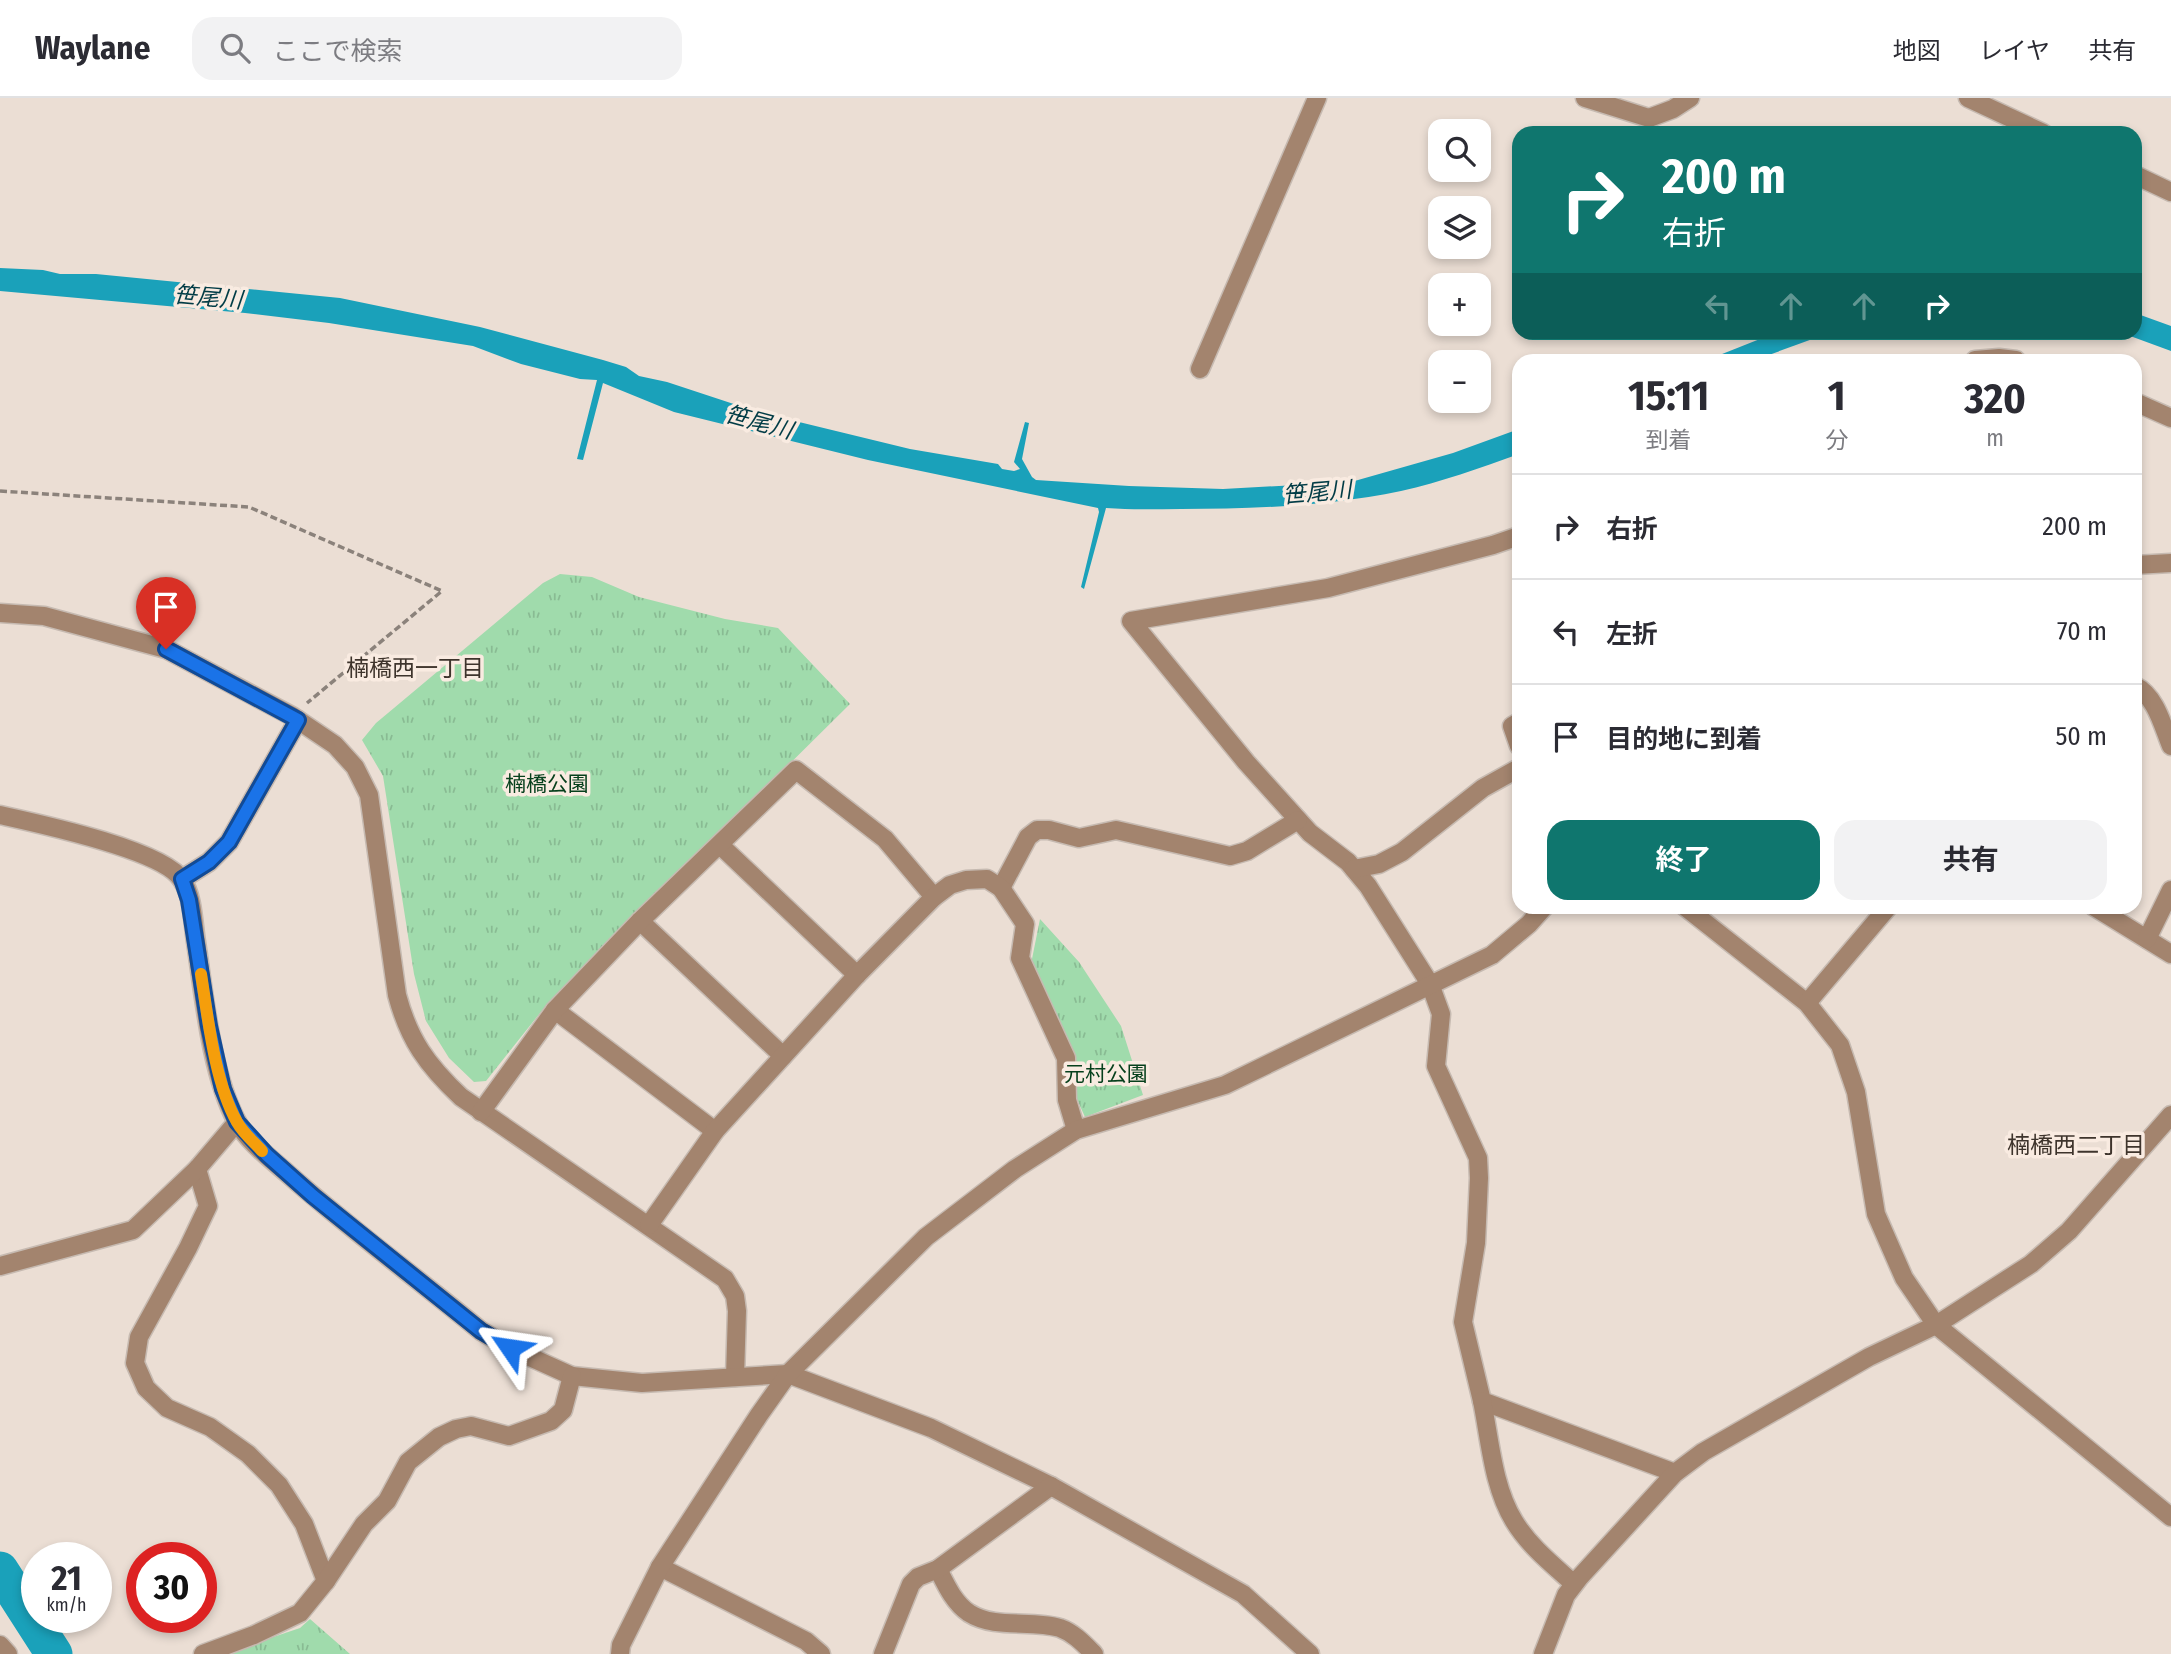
<!DOCTYPE html>
<html lang="ja">
<meta charset="utf-8">
<style>
:root{--surface:#fff;--page:#f2f2f3;--text:#2b2b33;--muted:#7c7c81;--line:#e1e1e2;--accent:#0f766e}
body{margin:0;font-family:"Fira Sans Condensed","Noto Sans JP",sans-serif;background:var(--page);color:var(--text);height:100vh;display:flex;flex-direction:column;font-size:26px;white-space:nowrap}
*{box-sizing:border-box;margin:0}
p{font-size:23px;color:var(--muted)}
.icon{flex:none;width:38px;height:38px;fill:none;stroke:currentColor;stroke-width:2;stroke-linecap:round;stroke-linejoin:round}
.map{position:relative;flex:1;overflow:hidden}
.side{position:absolute;left:1512px;top:256px;width:630px;height:560px;display:flex;flex-direction:column;background:var(--surface);border-radius:21px;box-shadow:0 4px 10px #0003}
.side>*{flex:none}
.guide{position:absolute;left:1512px;top:28px;width:630px;height:214px;border-radius:21px;box-shadow:0 4px 10px #0003;background:#0f766e;color:#fff;overflow:hidden}
.buttons{position:absolute;left:1428px;top:21px;display:grid;gap:14px}
.buttons a{display:grid;place-items:center;width:63px;height:63px;border-radius:14px;background:var(--surface);box-shadow:0 4px 10px #0003;font-size:35px}
.speed{position:absolute;left:21px;top:1444px;display:flex;gap:14px;font-size:35px;font-weight:700;text-align:center}
.speed>*{display:grid;place-content:center;width:91px;height:91px;border-radius:50%;background:var(--surface);box-shadow:0 4px 10px #0003;line-height:1}
.speed small{font-size:18px;font-weight:400}
.speed .limit{border:10px solid #d22;background:#fff;color:#111}
.pin{position:absolute;display:grid;place-items:center;width:60px;height:60px;color:#fff;margin:-72px -30px;border-radius:50% 50% 50% 0;rotate:-45deg;box-shadow:0 0 7px #0007}
.pin .icon{rotate:45deg}
.me{position:absolute;width:77px;margin:-38px;rotate:302deg;stroke-linejoin:round;filter:drop-shadow(0 0 5px #0008)}
.turn{display:flex;align-items:center;gap:24px;height:147px;padding:0 35px;font-size:32px}
.turn .icon{width:91px;height:91px;stroke-width:2.5}
.turn b{display:block;font-size:49px;line-height:60px}
.lanes{display:flex;align-items:center;height:66px;padding:0 35px;background:#0003;justify-content:center;gap:35px;direction:ltr}
.lanes .off{opacity:.35}
.eta{display:flex;justify-content:space-evenly;align-items:center;height:119px;text-align:center}
.eta b{font-size:42px;font-weight:700;line-height:49px}
.action{display:flex;gap:14px;margin-top:auto;padding:14px 35px}
.action a{flex:1;height:80px;border-radius:21px;background:var(--accent);color:#fff;font-size:28px;font-weight:700;line-height:80px;text-align:center}
.action a+a{background:var(--page);color:var(--text)}
ul{padding:0;list-style:none}
li{display:flex;align-items:center;gap:21px;height:105px;padding:0 35px;border-top:2px solid var(--line)}
li div{flex:1}
li b{display:block;font-size:26px}
li em{font-style:normal}
header{display:flex;align-items:center;gap:42px;box-sizing:border-box;height:98px;padding:0 35px;background:var(--surface);border-bottom:2px solid var(--line)}
header strong{font-size:33px}
nav{display:flex;gap:38px;margin-inline-start:auto;font-size:24px}
.search{width:490px;height:63px;background:var(--page);display:flex;align-items:center;gap:18px;box-sizing:border-box;padding:0 24px;border-radius:21px;color:var(--muted);font-size:26px}
.map>svg:first-child{display:block}
</style>
<header>
<strong>Waylane</strong>
<div class="search"><svg class="icon" aria-label="search" viewBox="0 0 24 24"><circle cx="10" cy="10" r="6"/><path d="M15 15l6 6"/></svg>ここで検索</div>
<nav><a>地図</a><a>レイヤ</a><a>共有</a></nav>
</header>
<div class="map">
<svg width="2171" height="1556" viewBox="0 0 2171 1556">
<defs>
<pattern id="park-tufts" width="24" height="20" patternUnits="userSpaceOnUse" patternTransform="scale(1.75)"><rect width="24" height="20" fill="#a0dbac"/><path d="M3 7l-1-3M5 7V3M7 7l1-3M15 17l-1-3M17 17v-4M19 17l1-3" fill="none" stroke="#89bb93"/></pattern>
</defs>
<rect width="100%" height="100%" fill="#ebded4"/>
<g fill="url(#park-tufts)">
<polygon points="560,476 592,479 639,499 725,521 778,530 850,606 548,905 486,983 474,984 449,960 426,923 414,876 383,678 362,642 376,625 394,610 543,485"/>
<polygon points="1040,821 1079,864 1121,928 1143,997 1085,1019 1076,999 1075,958 1031,866"/>
<polygon points="310,1521 350,1556 223,1556 300,1530"/>
</g>
<g fill="#1aa1ba">
<path d="M0,170L43,172L60,176H96L340,200L480,229L603,262L626,269L639,278L667,284L758,314L910,351L998,366L1002,371L1014,373L1020,371L1014,364L1025,324L1029,325L1022,361L1032,379L1036,382L1129,388L1223,391L1351,384L1453,355L1519,331V356C1480,370 1441,384 1401,393C1329,408 1254,411 1181,411C1156,411 1131,412 1106,410L1084,491L1081,489L1099,414L1098,410L868,362L674,314L603,285L583,362L577,361L597,282L580,281L521,266L473,248L329,225L245,215L0,193Z"/>
<polygon points="2135,215 2171,228 2171,253 2122,235 2135,234"/>
<polygon points="1775,235 1829,235 1755,262 1707,262"/>
</g>
<g fill="none" stroke-linecap="round" stroke-linejoin="round">
<polyline stroke="#1aa1ba" stroke-width="37" points="0,1472 54,1556"/>
<g stroke="#c6bab1" stroke-width="21">
<g id="minor">
<polyline points="1585,0 1649,20 1673,11 1690,0"/>
<polyline points="1968,0 2043,35"/>
<polyline points="2135,77 2171,94"/>
<polyline points="1975,262 1999,260 2016,262"/>
<polyline points="1200,271 1317,0"/>
<polyline points="2135,304 2171,320"/>
<polyline points="1519,438 1493,447 1328,490 1131,523 1246,664 1310,735 1348,764 1368,788 1430,886 1441,916 1436,968 1478,1060 1479,1080 1476,1145 1463,1224 1482,1303 1675,1375"/>
<polyline points="2135,467 2171,465"/>
<path d="M0,515L44,518L166,551L292,618L335,647L355,669L369,697L397,897C409,942 427,967 461,999L725,1181L735,1198L737,1213L735,1279"/>
<path d="M2135,588C2156,598 2163,629 2171,648"/>
<polyline points="1519,624 1512,628 1519,648"/>
<path d="M0,717C36,725 164,752 182,782C193,798 193,825 196,844C204,897 211,976 237,1024C248,1044 271,1061 288,1076C350,1131 417,1180 481,1233L510,1250L572,1278L642,1285L788,1276L931,1330L1051,1388L1243,1496L1310,1556"/>
<polyline points="720,747 857,877"/>
<polyline points="1354,771 1379,766 1402,754 1483,690 1519,670"/>
<polyline points="182,781 209,764 229,744 298,622"/>
<polyline points="1001,790 1028,739 1037,732 1049,732 1079,740 1116,732 1230,758 1247,753 1298,722"/>
<polyline points="1684,808 1807,905 1840,947 1856,994 1876,1116 1904,1180 1936,1227 2171,1419"/>
<polyline points="2093,808 2171,856"/>
<polyline points="640,823 783,958"/>
<polyline points="2147,841 2171,792"/>
<polyline points="1807,905 1889,808"/>
<polyline points="555,912 715,1033"/>
<polyline points="481,1014 555,912 640,823 796,672 885,741 934,799"/>
<polyline points="197,1071 208,1108 188,1150 139,1239 135,1265 146,1290 167,1310 210,1329 248,1356 279,1387 304,1426 326,1483"/>
<polyline points="649,1127 715,1033 857,877 934,799 950,787 966,782 987,781 1001,790 1025,826 1020,860 1066,960 1067,1002 1076,1032"/>
<polyline points="0,1168 133,1132 197,1071 237,1024"/>
<path d="M1482,1303C1490,1342 1493,1389 1514,1423C1529,1448 1553,1467 1574,1486"/>
<polyline points="660,1469 806,1543 821,1556"/>
<path d="M938,1471C946,1487 954,1505 969,1515C996,1532 1031,1521 1060,1530C1074,1535 1084,1546 1094,1556"/>
<polyline points="0,1547 8,1556"/>
<polyline points="203,1556 254,1537 300,1515 326,1483 364,1426 387,1403 408,1364 439,1339 456,1331 471,1328 509,1338 551,1323 563,1312 572,1278"/>
<polyline points="620,1556 621,1547 660,1469 759,1317 788,1276 926,1139 1015,1071 1076,1032 1225,987 1492,857 1529,826 1545,808"/>
<polyline points="883,1556 911,1486 918,1479 938,1471 1051,1388"/>
<polyline points="1543,1556 1566,1497 1579,1480 1675,1375 1703,1354 1869,1259 1936,1227 2031,1166 2069,1133 2171,1017"/>
</g>
</g>
<polyline stroke="#8b827b" stroke-width="3.5" stroke-dasharray="7 3.5" stroke-linecap="butt" points="0,393 249,409 442,493 307,605"/>
<use href="#minor" stroke="#a3846e" stroke-width="18"/>
</g>
<g fill="none" stroke-linecap="round" stroke-linejoin="round">
<g stroke="#114b97" stroke-width="18">
<polyline id="route" points="166,551 298,622 229,744 209,764 182,781 189,802 209,928 223,991 237,1024 267,1057 313,1098 481,1233 510,1250"/>
</g>
<use href="#route" stroke="#1a73e8" stroke-width="12"/>
<path stroke="#f59e0b" stroke-width="12" d="M201,876C208,921 215,985 237,1024C243,1035 254,1044 262,1053"/>
</g>
<g text-anchor="middle" stroke-width="7" stroke-linejoin="round" paint-order="stroke">
<g font-size="21" fill="#06401c" stroke="#f9ebe1">
<text x="547" y="693">楠橋公園</text>
<text x="1106" y="983">元村公園</text>
</g>
<g font-size="23" font-style="italic" fill="#023c46" stroke="#f9ebe1">
<text transform="translate(208 199) rotate(5)" y="8">笹尾川</text>
<text transform="translate(759 324) rotate(15)" y="8">笹尾川</text>
<text transform="translate(1317 394) rotate(-5)" y="8">笹尾川</text>
</g>
<g font-size="23" fill="#3e342c" stroke="#f9ebe1">
<text x="415" y="578">楠橋西一丁目</text>
<text x="2076" y="1055">楠橋西二丁目</text>
</g>
</g>
</svg>
<div class="buttons">
<a><svg class="icon" aria-label="search" viewBox="0 0 24 24"><circle cx="10" cy="10" r="6"/><path d="M15 15l6 6"/></svg></a>
<a><svg class="icon" aria-label="layers" viewBox="0 0 24 24"><path d="M12 4l9 5-9 5-9-5zM3 14l9 5 9-5"/></svg></a>
<a>+</a>
<a>−</a>
</div>
<div class="speed"><div>21<small>km/h</small></div><div class="limit">30</div></div>
<div class="pin" style="left:166px;top:551px;background:#d93025"><svg class="icon" aria-label="arrive" viewBox="0 0 24 24"><path d="M6 21V4h12l-3 4 3 4H6"/></svg></div>
<svg class="me" style="left:510px;top:1250px" viewBox="-20 -20 40 40"><path d="M0-17L14 15 0 8-14 15z" fill="#1a73e8" stroke="#fff" stroke-width="4"/></svg>
<div class="guide">
<div class="turn"><svg class="icon" aria-label="right" viewBox="0 0 24 24"><path d="M7 20v-9h11M14 6l5 5-5 5"/></svg><div><b>200 m</b>右折</div></div>
<div class="lanes"><svg class="icon off" aria-label="left" viewBox="0 0 24 24"><path d="M17 20v-9H6M10 6l-5 5 5 5"/></svg><svg class="icon off" aria-label="ahead" viewBox="0 0 24 24"><path d="M12 20V5M6 11l6-6 6 6"/></svg><svg class="icon off" aria-label="ahead" viewBox="0 0 24 24"><path d="M12 20V5M6 11l6-6 6 6"/></svg><svg class="icon" aria-label="right" viewBox="0 0 24 24"><path d="M7 20v-9h11M14 6l5 5-5 5"/></svg></div>
</div>
<section class="side">
<div class="eta">
<div><b>15:11</b><p>到着</p></div>
<div><b>1</b><p>分</p></div>
<div><b>320</b><p>m</p></div>
</div>
<ul>
<li><svg class="icon" aria-label="right" viewBox="0 0 24 24"><path d="M7 20v-9h11M14 6l5 5-5 5"/></svg><div><b>右折</b></div><em>200 m</em></li>
<li><svg class="icon" aria-label="left" viewBox="0 0 24 24"><path d="M17 20v-9H6M10 6l-5 5 5 5"/></svg><div><b>左折</b></div><em>70 m</em></li>
<li><svg class="icon" aria-label="arrive" viewBox="0 0 24 24"><path d="M6 21V4h12l-3 4 3 4H6"/></svg><div><b>目的地に到着</b></div><em>50 m</em></li>
</ul>
<div class="action"><a>終了</a><a>共有</a></div>
</section>
</div>
